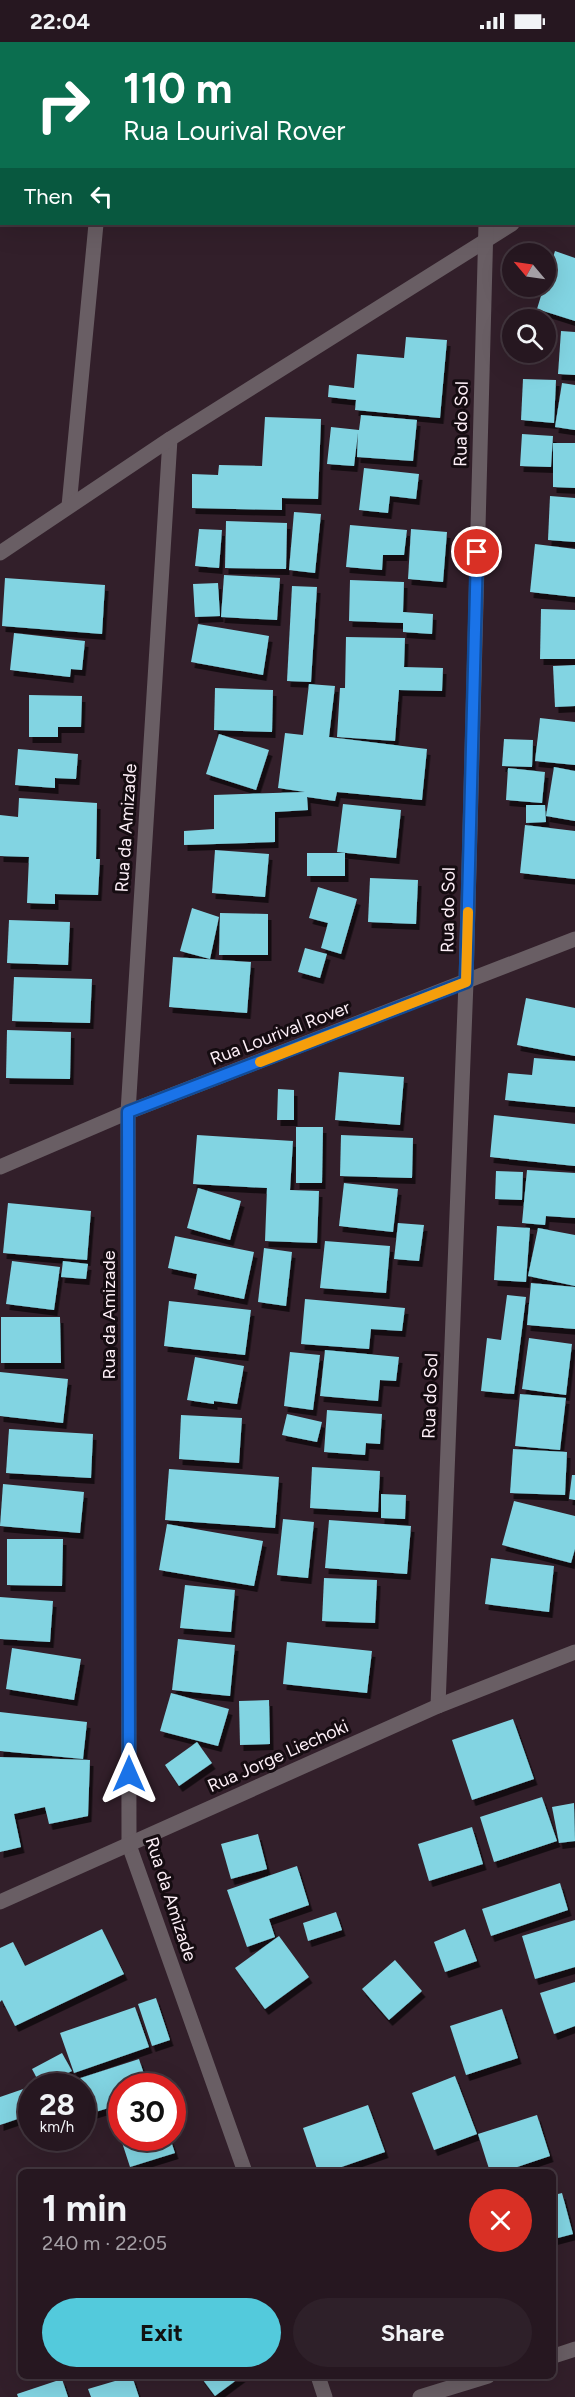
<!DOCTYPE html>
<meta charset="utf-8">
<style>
:root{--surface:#261720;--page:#2e2029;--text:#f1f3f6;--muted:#a49fa5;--line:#42363e;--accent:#53cadc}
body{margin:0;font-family:Figtree,sans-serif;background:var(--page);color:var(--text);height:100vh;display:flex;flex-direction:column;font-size:22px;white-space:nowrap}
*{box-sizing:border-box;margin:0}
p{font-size:20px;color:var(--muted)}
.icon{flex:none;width:33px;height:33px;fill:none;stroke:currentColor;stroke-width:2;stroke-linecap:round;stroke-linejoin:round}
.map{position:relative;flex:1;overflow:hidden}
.panel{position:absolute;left:18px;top:2127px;width:538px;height:210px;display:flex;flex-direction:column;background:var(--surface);border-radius:9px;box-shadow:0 6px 24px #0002,0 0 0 2px var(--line)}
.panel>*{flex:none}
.guide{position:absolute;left:0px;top:0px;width:576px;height:183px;box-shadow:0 6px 24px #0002,0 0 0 2px var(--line);background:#0b6e4f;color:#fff;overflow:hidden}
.needle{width:39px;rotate:299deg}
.tools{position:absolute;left:502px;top:201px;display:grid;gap:12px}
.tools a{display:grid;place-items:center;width:54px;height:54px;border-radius:50%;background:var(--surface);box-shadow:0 6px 24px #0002,0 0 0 2px var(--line);font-size:30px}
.speed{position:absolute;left:18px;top:2031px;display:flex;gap:12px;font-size:30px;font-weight:700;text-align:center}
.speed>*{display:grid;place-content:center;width:78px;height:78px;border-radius:50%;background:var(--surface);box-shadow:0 6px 24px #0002,0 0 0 2px var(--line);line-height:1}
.speed small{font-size:15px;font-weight:400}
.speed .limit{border:9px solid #d22;background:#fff;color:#111}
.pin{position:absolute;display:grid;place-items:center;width:51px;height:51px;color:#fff;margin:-26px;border:3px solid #fff;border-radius:50%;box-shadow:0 2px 6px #0007}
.me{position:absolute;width:66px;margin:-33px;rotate:0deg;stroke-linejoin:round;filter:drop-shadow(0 0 4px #0008)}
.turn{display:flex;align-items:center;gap:21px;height:126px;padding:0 24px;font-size:27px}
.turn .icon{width:78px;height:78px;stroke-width:2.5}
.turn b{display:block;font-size:42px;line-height:51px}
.then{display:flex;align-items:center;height:57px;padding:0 24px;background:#0003;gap:12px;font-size:22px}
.round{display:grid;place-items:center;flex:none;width:63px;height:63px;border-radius:32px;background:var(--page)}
.headline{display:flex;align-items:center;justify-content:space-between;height:102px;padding:0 24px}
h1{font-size:36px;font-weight:700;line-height:45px}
.cta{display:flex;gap:12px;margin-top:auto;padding:12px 24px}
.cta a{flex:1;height:69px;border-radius:36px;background:var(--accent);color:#111;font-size:24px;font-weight:700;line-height:69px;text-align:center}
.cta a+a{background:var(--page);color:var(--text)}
.status{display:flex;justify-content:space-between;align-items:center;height:42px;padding:0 30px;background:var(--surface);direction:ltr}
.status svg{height:16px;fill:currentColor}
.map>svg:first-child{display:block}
</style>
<div class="status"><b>22:04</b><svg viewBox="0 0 49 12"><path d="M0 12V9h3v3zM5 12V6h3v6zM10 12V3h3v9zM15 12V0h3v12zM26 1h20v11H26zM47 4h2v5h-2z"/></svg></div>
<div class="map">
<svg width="575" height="2355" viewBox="0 0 575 2355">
<defs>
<filter id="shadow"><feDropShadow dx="3.5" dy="6" stdDeviation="0" flood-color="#0009"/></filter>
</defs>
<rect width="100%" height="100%" fill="#321f2a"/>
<g fill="#82d4e2" filter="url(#shadow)">
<polygon points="555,209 575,216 575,279 537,267 544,244 546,244 546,238"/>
<polygon points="561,289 575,290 575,333 558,332"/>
<polygon points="406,295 447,298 440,376 355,368 356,358 328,355 329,343 354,346 357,312 404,316"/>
<polygon points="523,337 556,338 554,381 521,378"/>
<polygon points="562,341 575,343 575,388 555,385"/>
<polygon points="361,373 417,378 413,419 357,415 358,391 354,424 327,422 331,385 359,388"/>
<polygon points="265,375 321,377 318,457 282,456 282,468 192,466 192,432 218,433 219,423 262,424"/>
<polygon points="522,392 553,394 551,425 520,424"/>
<polygon points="553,401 575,401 575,446 553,445"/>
<polygon points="364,426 419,432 416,457 390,454 388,471 359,468"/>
<polygon points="550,454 575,456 575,500 548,498"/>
<polygon points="294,470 321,472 315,531 289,528"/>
<polygon points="226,479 287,481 286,527 225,526"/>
<polygon points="350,483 407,488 404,513 383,513 382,528 346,525"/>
<polygon points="199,487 222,488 219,526 195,524"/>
<polygon points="411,487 447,490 443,540 408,537"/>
<polygon points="535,502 575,507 575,555 530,550"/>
<polygon points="224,533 280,536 277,578 221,575"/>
<polygon points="5,536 105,543 102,592 2,584"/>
<polygon points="350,538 404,540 403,570 433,572 432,592 403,590 403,581 349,579"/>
<polygon points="218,541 220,574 195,575 193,542"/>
<polygon points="292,544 317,545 311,640 287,639"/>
<polygon points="541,567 575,568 575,617 540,617"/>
<polygon points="198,582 269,594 263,633 191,620"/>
<polygon points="14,591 85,599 82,628 71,627 70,635 10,628"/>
<polygon points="346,595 405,596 404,625 443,626 442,649 399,648 395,699 337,695 340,646 345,646"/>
<polygon points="575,623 575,664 555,665 553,624"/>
<polygon points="309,642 335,644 329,695 427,707 422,758 337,750 335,759 307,755 308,768 275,770 275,800 184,803 184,789 214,787 214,753 305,750 278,746 285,691 303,693"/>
<polygon points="215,646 273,648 272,690 214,688"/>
<polygon points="29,653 82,654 81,685 58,685 58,695 29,695"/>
<polygon points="540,676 575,680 575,723 535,719"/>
<polygon points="219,692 269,708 256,748 206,732"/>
<polygon points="504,697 533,698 532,725 502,724"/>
<polygon points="18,707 78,712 76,737 55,736 55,746 15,743"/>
<polygon points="554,725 575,729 575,779 546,774"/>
<polygon points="508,726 545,730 542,761 506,758"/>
<polygon points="19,756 97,761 96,817 100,817 98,853 55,852 55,862 27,861 29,815 0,814 0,773 18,775"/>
<polygon points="343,762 401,768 396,816 337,810"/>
<polygon points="526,763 545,763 546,780 526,781"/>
<polygon points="525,783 575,789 575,837 520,831"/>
<polygon points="215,808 269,812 265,855 212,851"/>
<rect x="307" y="811" width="38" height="23"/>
<polygon points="370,836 418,838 416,882 368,880"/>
<polygon points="318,845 357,857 341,912 321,906 328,881 309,876"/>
<polygon points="192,866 219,875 210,917 180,909"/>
<polygon points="220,871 268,872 268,913 219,913"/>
<polygon points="9,878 70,880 68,923 7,921"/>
<polygon points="305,906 327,912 320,936 298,930"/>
<polygon points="173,915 251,920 247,971 169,965"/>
<polygon points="14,935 92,937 90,981 12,979"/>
<polygon points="526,956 575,966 575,1014 517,1003"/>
<polygon points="7,988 71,990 70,1037 6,1036"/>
<polygon points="534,1016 575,1019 575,1065 505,1058 508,1031 532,1033"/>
<polygon points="339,1030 404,1035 400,1083 335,1078"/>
<polygon points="278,1047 294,1048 294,1078 277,1078"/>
<polygon points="494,1073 575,1082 575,1124 490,1115"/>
<polygon points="296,1085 323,1085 322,1141 296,1141"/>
<polygon points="197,1093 293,1099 290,1148 319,1149 317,1201 265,1199 267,1146 193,1142"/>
<polygon points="341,1093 413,1096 412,1136 340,1134"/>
<polygon points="527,1128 575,1131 575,1176 546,1174 545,1183 522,1181"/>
<polygon points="496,1129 523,1130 522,1158 495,1157"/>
<polygon points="344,1141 398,1147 393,1190 339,1184"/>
<polygon points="198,1146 241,1159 230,1198 187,1186"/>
<polygon points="8,1161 91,1169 87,1218 3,1211"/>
<polygon points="398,1181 424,1183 419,1219 394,1217"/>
<polygon points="497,1184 530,1186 526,1240 494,1238"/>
<polygon points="538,1186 575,1193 575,1244 528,1234"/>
<polygon points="175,1194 254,1210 244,1257 194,1247 197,1232 168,1226"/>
<polygon points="325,1199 390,1204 386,1251 320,1246"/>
<polygon points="264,1206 292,1210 286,1264 258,1260"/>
<polygon points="12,1219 60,1225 54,1268 6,1262"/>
<polygon points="63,1219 88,1222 86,1237 61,1235"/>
<polygon points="531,1241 575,1245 575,1287 527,1283"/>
<polygon points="507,1253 526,1255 514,1352 481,1349 487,1296 501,1298"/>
<polygon points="305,1257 405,1266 402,1289 371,1287 369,1307 301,1302"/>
<polygon points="169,1259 251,1268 245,1313 164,1304"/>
<polygon points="1,1275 60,1275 61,1321 1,1321"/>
<polygon points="529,1296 572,1302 566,1353 522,1347"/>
<polygon points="325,1308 399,1315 396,1339 380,1338 378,1359 320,1354"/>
<polygon points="290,1310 320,1313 313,1368 284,1364"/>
<polygon points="195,1315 244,1324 237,1362 214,1359 214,1362 187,1358"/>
<polygon points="0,1330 68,1337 63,1381 0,1374"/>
<polygon points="520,1352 566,1356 560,1408 515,1404"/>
<polygon points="327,1368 382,1372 380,1402 366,1401 365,1413 324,1410"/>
<polygon points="287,1372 322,1380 317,1400 282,1393"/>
<polygon points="181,1373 242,1376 239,1421 179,1417"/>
<polygon points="9,1387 93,1392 91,1436 6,1431"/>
<polygon points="513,1407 567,1410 565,1453 510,1451"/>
<polygon points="312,1425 380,1429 378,1470 310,1466"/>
<polygon points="169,1427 279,1435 275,1486 165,1478"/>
<polygon points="572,1433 575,1433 575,1458 569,1457"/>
<polygon points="3,1442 84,1450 80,1491 0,1484"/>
<polygon points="381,1452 406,1453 405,1477 381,1476"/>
<polygon points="514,1459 575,1474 575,1507 571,1521 502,1503"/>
<polygon points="283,1477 314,1480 308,1536 277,1533"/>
<polygon points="329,1478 411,1484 407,1532 325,1526"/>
<polygon points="167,1482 263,1499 254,1544 159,1528"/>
<polygon points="7,1497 63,1497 62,1544 7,1543"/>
<polygon points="491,1516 554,1524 549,1570 485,1562"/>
<polygon points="324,1536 377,1538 375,1581 322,1579"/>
<polygon points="185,1543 235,1548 231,1590 180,1586"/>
<polygon points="0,1555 53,1559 50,1600 0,1597"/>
<polygon points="178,1597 235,1603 230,1654 172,1648"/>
<polygon points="287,1600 372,1609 367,1651 283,1642"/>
<polygon points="12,1606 81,1617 74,1658 6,1647"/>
<polygon points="171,1651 229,1667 218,1704 160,1689"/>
<polygon points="269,1658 270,1702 240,1703 239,1659"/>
<polygon points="0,1670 87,1680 83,1717 0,1709"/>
<polygon points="513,1677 534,1737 472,1758 452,1698"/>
<polygon points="197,1700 212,1721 179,1744 165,1723"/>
<polygon points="0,1715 90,1718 88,1774 49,1782 45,1765 14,1772 21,1805 0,1810"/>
<polygon points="542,1755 557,1799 494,1820 480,1775"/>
<polygon points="574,1761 575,1799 559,1801 552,1765"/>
<polygon points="472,1785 483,1822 429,1839 418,1802"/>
<polygon points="258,1792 267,1827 231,1837 221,1802"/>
<polygon points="297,1824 309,1863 269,1877 275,1895 247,1905 227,1848"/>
<polygon points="560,1841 568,1868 491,1894 482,1867"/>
<polygon points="336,1870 342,1888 308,1899 303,1881"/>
<polygon points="575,1878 575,1925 535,1937 522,1894"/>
<polygon points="102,1887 124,1932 15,1984 2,1958 0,1960 0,1906 13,1900 25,1924"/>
<polygon points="465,1887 477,1919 445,1930 434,1900"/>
<polygon points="279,1894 309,1935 265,1967 235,1926"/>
<polygon points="395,1918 422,1949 389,1978 362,1947"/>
<polygon points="575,1940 575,1984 554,1992 540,1951"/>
<polygon points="156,1956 170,1998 152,2004 138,1962"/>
<polygon points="135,1965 149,2005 74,2031 60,1991"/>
<polygon points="502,1967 518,2016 466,2033 450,1984"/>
<polygon points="62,2011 72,2029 41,2044 32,2027"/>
<polygon points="139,2017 148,2044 122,2044 122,2062 82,2074 82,2044 66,2044 65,2041"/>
<polygon points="455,2034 477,2092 434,2108 412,2051"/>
<polygon points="32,2044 32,2072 0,2083 0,2055"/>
<polygon points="368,2063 385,2110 327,2130 318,2130 303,2086"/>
<polygon points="537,2073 550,2114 502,2130 490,2130 478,2092"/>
<polygon points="122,2087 122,2096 170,2096 175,2111 130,2125 118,2088"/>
<polygon points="562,2151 573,2192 554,2197 554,2153"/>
<polygon points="132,2334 139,2355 91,2355 88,2347"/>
<polygon points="200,2334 242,2334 215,2354"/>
<polygon points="62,2337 68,2355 18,2355 17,2352"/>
</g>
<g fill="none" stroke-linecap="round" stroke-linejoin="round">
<g stroke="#695e64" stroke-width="15">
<polyline points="114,2 115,0"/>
<polyline points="279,2 281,0"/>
<polyline points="491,2 491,0"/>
<polyline points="574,142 575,142"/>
<polyline points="170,397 128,1070 129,1803 245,2130"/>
<polyline points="69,464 96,182"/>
<polyline points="0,511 170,397 512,182"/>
<polyline points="0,1125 128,1070 575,897"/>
<polyline points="438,1664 466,940 486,182"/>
<polyline points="0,1860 438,1664 575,1610"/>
<polyline points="554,2314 575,2307"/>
<polyline points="318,2334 325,2355"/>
<polyline points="420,2355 488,2334"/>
</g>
</g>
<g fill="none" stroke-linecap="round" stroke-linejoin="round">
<g stroke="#114b97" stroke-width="15">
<polyline id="route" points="129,1732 128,1070 466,940 477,510"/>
</g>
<use href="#route" stroke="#1a73e8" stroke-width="10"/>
<polyline stroke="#f59e0b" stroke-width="10" points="260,1020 466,940 468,870"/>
</g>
<g text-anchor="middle" stroke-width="6" stroke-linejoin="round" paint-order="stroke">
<g font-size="18" fill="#fdeff7" stroke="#150c11">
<text transform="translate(461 382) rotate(-89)" y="6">Rua do Sol</text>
<text transform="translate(126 786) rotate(-86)" y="6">Rua da Amizade</text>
<text transform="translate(448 868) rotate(-89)" y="6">Rua do Sol</text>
<text transform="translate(280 991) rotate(-21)" y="6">Rua Lourival Rover</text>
<text transform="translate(109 1273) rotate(-90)" y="6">Rua da Amizade</text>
<text transform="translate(430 1354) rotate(-88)" y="6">Rua do Sol</text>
<text transform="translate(278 1714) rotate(-24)" y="6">Rua Jorge Liechoki</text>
<text transform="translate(171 1857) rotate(72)" y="6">Rua da Amizade</text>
</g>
</g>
</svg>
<div class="tools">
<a><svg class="needle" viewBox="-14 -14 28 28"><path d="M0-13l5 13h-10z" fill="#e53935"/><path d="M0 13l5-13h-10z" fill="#a49fa5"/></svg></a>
<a><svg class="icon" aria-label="search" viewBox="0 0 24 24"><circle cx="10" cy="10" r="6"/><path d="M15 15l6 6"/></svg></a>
</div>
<div class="speed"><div>28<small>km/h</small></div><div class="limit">30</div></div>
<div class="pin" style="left:477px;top:510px;background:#d93025"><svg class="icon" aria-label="arrive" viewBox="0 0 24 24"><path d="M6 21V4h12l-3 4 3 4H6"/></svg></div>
<svg class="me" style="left:129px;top:1732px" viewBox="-20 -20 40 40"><path d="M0-17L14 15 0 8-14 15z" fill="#1a73e8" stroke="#fff" stroke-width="4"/></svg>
<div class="guide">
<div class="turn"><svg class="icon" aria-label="right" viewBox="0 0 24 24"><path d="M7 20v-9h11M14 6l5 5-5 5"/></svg><div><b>110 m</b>Rua Lourival Rover</div></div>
<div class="then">Then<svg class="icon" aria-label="left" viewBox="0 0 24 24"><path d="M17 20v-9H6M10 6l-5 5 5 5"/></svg></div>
</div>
<section class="panel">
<div class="headline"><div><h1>1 min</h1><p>240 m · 22:05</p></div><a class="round" style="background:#d93025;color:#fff"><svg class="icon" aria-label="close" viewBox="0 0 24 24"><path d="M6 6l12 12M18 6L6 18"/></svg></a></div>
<div class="cta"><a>Exit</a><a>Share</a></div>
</section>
</div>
